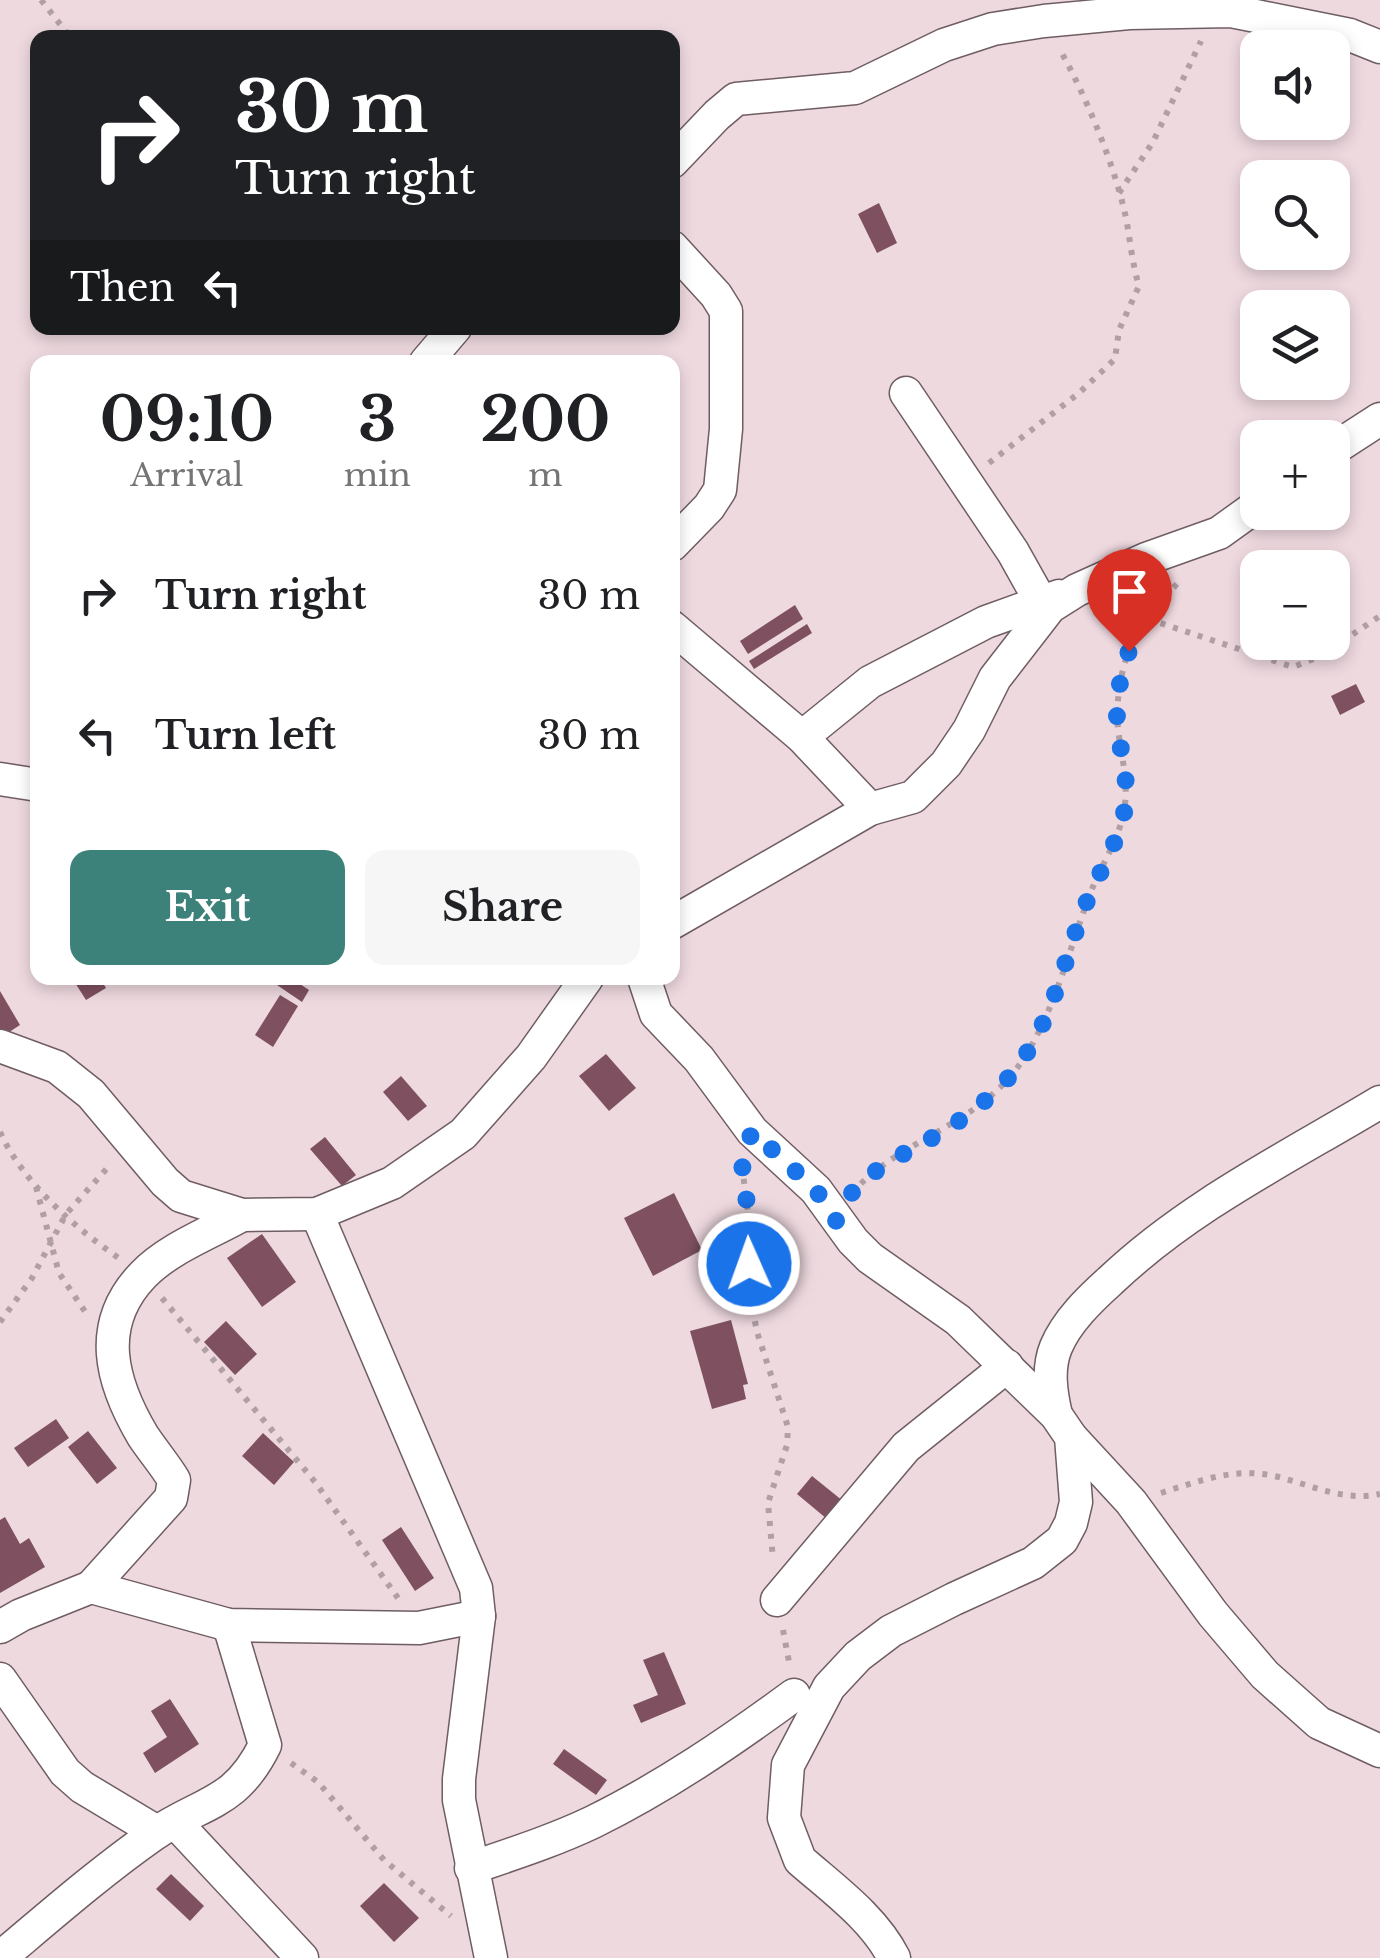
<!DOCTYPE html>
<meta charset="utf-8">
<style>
:root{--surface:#fff;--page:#f6f6f6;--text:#202124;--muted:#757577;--accent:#3c827a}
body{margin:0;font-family:"Libre Baskerville",serif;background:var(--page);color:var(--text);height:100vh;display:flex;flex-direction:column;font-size:38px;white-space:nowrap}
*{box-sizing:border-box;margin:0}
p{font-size:32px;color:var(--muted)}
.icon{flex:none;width:55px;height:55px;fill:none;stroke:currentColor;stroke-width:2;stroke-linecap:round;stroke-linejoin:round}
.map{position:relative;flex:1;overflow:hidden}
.side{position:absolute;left:30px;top:355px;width:650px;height:630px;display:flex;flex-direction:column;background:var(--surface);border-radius:20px;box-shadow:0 5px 15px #0003}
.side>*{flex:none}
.banner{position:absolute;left:30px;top:30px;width:650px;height:305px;border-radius:20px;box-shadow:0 5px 15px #0003;background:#202124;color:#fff;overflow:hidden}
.fabs{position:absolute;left:1240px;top:30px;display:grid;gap:20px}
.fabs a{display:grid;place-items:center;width:110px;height:110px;border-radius:20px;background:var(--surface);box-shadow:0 5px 15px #0003;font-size:50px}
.pin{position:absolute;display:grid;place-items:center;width:85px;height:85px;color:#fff;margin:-102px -42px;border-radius:50% 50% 50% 0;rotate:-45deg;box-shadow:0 0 10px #0007}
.pin .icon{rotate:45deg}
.me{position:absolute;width:110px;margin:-55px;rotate:358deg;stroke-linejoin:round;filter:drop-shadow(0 0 8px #0008)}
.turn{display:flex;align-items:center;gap:35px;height:210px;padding:0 40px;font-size:45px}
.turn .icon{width:130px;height:130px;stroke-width:2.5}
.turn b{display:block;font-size:70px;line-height:85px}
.then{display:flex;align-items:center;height:95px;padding:0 40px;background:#0003;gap:20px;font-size:38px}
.eta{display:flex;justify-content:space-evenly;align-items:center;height:170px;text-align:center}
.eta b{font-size:60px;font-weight:700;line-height:70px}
.cta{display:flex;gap:20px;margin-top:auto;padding:20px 40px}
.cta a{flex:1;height:115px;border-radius:20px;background:var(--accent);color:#fff;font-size:40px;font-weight:700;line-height:115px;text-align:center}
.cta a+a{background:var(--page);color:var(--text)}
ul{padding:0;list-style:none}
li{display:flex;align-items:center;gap:30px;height:140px;padding:0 40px}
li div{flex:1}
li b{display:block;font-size:38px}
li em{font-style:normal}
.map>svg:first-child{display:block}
</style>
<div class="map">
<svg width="1380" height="1958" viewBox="0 0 1380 1958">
<rect width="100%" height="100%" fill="#eed9df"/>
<g fill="#7f5160">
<polygon points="879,203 897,243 877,253 858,214"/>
<polygon points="795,605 803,619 748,654 740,641"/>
<polygon points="807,624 812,633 754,669 749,661"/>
<polygon points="1356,684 1365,702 1340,715 1331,696"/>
<polygon points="72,978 100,978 106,988 86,1000"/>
<polygon points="278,978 291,978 309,990 302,1002 274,983"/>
<polygon points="0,991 20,1025 0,1038"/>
<polygon points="280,995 298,1006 273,1047 255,1035"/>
<polygon points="606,1054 636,1088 609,1111 579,1076"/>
<polygon points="401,1076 427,1106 408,1121 383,1092"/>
<polygon points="325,1137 356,1175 342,1186 310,1149"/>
<polygon points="674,1193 702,1250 653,1276 624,1218"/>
<polygon points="262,1234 296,1282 262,1307 227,1258"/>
<polygon points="731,1320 748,1384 743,1385 746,1399 712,1409 690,1331"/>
<polygon points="226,1321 257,1354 235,1375 204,1342"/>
<polygon points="56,1419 69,1438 28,1467 14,1448"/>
<polygon points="88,1431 117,1468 97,1484 68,1447"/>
<polygon points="263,1433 294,1462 274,1485 242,1456"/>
<polygon points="812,1476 843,1501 827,1519 797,1494"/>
<polygon points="5,1517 20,1544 29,1538 45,1567 0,1593 0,1520"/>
<polygon points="401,1527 434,1578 415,1591 382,1540"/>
<polygon points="664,1652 686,1704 641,1723 633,1705 658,1695 643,1660"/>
<polygon points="170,1699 199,1744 155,1773 143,1753 167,1737 151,1711"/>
<polygon points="564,1749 607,1780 596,1795 553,1764"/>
<polygon points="171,1874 204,1906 190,1921 156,1889"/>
<polygon points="384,1883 419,1918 394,1942 360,1906"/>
</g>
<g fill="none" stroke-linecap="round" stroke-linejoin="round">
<g stroke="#6f5d63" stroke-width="35">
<g id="minor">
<polyline points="672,162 717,115 736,99 855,88 944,45 993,29 1044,21 1129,13 1231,11 1350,35 1380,47"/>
<polyline points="672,247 716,295 726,311 726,429 720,490 709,507 672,545"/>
<polyline points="426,362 455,328"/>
<polyline points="906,393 1013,552 1041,602"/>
<polyline points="1332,450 1380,419"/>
<polyline points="672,627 802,737 870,809"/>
<polyline points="802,737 870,682 986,622 1059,596"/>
<polyline points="0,779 38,785"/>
<polyline points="672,923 870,809 913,797 946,764 969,730 995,678 1050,607 1077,590 1146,559 1219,533 1258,505"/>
<path d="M644,978L656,1014L699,1059L752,1131L816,1190L853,1241L870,1258L958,1320L1056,1415L1071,1437L1076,1502L1071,1523L1062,1540L1033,1563L954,1599L891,1631L858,1656L829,1687L788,1765L784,1818L800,1860C833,1889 874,1918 894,1958"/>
<polyline points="0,1046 57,1067 91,1094 165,1182 181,1196 242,1215 317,1214 392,1183 463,1134 531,1057 587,978"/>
<polyline points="317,1214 476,1588 479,1616 459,1779 459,1800 491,1958"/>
<path d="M1056,1415C1051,1393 1047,1369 1056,1347C1067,1321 1090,1299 1110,1281C1189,1206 1287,1158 1380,1102"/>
<polyline points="1071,1437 1131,1502 1213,1614 1265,1675 1319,1723 1380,1751"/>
<path d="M91,1587L171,1498L174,1480C165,1465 153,1451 143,1436C111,1382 95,1325 143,1275C169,1248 210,1233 242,1215"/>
<polyline points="777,1600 906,1447 1007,1366"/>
<polyline points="0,1627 21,1615 91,1587 229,1625 419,1628 479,1616"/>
<polyline points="0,1679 65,1772 82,1787 157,1832"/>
<polyline points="176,1823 302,1958"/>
<path d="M471,1868C512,1854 553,1841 593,1822C664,1787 730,1742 794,1695"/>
<path d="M0,1958C50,1916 99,1873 153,1835C202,1801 235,1806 265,1745L229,1625"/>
</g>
</g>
<g stroke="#b09fa4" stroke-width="6" stroke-dasharray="5 8" stroke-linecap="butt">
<polyline points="41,0 71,38"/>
<polyline points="1119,193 1153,142 1201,41"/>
<path d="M989,463L1079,393L1115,359L1119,330L1139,286C1131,260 1130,234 1124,209C1112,159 1084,92 1059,48"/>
<polyline points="1110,612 1145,618 1293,667 1319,657 1380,616"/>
<path d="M0,1132C24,1184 74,1227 120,1259"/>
<polyline points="742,1166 750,1228 752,1306 757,1332 788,1427 787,1445 768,1503 773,1559"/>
<polyline points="36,1187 59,1273 86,1313"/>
<path d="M852,1193C900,1138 981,1126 1024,1058C1057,1006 1070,945 1092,889C1103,862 1122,834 1125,804C1128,779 1121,754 1118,729C1115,692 1124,651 1144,620C1154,606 1169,594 1180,580"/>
<polyline points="162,1298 315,1482 398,1598"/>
<polyline points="0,1322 32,1278 66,1214 110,1165"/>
<path d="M1161,1493C1199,1481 1235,1467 1274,1476C1310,1484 1342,1502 1380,1494"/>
<polyline points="783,1630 790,1667"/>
<polyline points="291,1763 318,1782 384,1860 451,1916"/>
</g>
<use href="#minor" stroke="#fff" stroke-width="32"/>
</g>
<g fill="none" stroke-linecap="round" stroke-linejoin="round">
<path stroke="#1a73e8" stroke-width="18" stroke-dasharray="0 32.4" d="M749,1264L750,1228L742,1164L752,1131L816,1190L836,1221C852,1172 911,1153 950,1127C977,1109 1004,1087 1022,1060C1054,1015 1065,957 1085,906C1098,874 1119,842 1125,808C1130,778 1118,747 1117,717C1116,694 1122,672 1129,651"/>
</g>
</svg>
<div class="fabs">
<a><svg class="icon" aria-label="sound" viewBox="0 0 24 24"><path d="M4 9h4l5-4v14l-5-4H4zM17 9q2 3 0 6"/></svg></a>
<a><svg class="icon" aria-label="search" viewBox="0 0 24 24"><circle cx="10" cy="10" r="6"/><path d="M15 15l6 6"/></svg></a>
<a><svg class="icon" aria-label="layers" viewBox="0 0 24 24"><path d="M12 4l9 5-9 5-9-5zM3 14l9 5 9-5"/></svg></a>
<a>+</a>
<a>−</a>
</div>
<div class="pin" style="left:1129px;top:651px;background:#d93025"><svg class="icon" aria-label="arrive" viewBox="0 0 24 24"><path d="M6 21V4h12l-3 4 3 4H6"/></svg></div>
<svg class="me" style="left:749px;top:1264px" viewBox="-20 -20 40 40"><circle r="17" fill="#1a73e8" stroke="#fff" stroke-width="3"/><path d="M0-11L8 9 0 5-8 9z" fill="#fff"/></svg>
<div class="banner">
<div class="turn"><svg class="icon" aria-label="right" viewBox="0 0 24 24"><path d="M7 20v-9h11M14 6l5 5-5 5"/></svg><div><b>30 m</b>Turn right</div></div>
<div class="then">Then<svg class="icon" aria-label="left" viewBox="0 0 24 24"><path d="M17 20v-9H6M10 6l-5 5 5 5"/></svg></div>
</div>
<section class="side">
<div class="eta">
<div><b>09:10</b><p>Arrival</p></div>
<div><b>3</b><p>min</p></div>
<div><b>200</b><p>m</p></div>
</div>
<ul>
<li><svg class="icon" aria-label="right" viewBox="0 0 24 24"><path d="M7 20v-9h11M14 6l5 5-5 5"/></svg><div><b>Turn right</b></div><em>30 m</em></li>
<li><svg class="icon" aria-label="left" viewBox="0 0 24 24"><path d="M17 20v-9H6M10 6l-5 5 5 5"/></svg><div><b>Turn left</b></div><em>30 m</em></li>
</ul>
<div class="cta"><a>Exit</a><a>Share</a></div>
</section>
</div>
